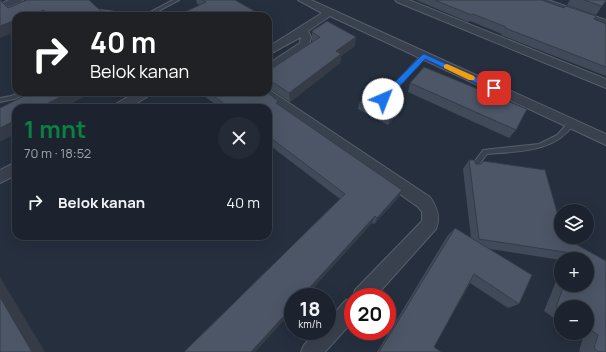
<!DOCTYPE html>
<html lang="id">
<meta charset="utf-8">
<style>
:root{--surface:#1c232e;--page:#252b36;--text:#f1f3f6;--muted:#a0a4aa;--line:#3a404a;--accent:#0b8043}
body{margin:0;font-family:Manrope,sans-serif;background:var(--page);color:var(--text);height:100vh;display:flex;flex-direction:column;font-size:15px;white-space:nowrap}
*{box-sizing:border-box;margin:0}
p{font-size:13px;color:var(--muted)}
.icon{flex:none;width:22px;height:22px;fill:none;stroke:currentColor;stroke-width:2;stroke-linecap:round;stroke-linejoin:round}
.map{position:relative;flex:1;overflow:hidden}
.sheet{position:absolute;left:12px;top:104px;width:260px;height:136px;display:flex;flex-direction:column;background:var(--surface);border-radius:12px;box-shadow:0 4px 16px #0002,0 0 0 1px var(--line)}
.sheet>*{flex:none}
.top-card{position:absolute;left:12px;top:12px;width:260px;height:84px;border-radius:12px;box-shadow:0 4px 16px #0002,0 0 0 1px var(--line);background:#202124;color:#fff;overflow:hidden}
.buttons{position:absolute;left:554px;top:204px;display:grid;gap:8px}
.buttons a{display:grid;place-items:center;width:40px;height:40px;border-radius:50%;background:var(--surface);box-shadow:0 4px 16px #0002,0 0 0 1px var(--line);font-size:20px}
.speed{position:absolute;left:284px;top:288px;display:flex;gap:8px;font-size:20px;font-weight:700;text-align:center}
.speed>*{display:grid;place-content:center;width:52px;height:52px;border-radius:50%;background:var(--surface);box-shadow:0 4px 16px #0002,0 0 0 1px var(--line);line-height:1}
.speed small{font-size:10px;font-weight:400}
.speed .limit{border:6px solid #d22;background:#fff;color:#111}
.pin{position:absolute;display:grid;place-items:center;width:34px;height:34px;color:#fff;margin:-17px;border-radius:8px;box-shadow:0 2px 6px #0006}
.me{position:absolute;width:44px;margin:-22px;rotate:44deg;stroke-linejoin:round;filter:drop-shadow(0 0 3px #0008)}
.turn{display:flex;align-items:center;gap:14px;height:84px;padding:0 12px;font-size:18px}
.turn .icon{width:52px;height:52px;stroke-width:2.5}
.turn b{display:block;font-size:28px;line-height:34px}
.round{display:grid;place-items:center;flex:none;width:42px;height:42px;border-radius:21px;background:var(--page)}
.headline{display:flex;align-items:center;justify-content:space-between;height:68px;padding:0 12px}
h1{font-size:24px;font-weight:700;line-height:30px;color:var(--accent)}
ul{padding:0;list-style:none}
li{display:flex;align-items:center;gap:12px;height:60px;padding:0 12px}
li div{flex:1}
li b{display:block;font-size:15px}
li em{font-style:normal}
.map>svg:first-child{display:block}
</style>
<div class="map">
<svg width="606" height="352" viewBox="0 0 606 352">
<rect width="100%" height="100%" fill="#262f3e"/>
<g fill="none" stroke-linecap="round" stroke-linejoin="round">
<g stroke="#585f6c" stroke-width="2">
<g id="lane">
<polygon points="173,0 179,0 149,16 143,16"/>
<polygon points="99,10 138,15 140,16 128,16 101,12 99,12"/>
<polygon points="424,54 427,56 426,57 385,100 381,100 381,98 422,55"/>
<polygon points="21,92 29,92 28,93 14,99 0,102 0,98 11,96"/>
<path d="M569,122H571L574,124C554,153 519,151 487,154L474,171H470L469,169L483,150L539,144L557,135Z"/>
</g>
</g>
<g stroke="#585f6c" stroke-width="2">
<g id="street">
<polygon points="9,0 23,0 21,2 0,10 0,4"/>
<polygon points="298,0 311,0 606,134 606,145 330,16 308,31 311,37 309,46 272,73 268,74 268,64 300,43 301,37 268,55 268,47 322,13"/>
<polygon points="395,0 409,0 606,79 606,88 397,2"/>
<polygon points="534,0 548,0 606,20 606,26 536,2"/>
<path d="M268,89L430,197C437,207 441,217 436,229L375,297H353V321L325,352H301L304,345L317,331H327V321L346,300L353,298V297L355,290L422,221V212L418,207L261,95L259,92H268Z"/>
<polygon points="136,92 152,92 150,95 129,108 113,108 114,105"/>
<polygon points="16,162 16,175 0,183 0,170"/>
</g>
</g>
<use href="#lane" fill="#3a414e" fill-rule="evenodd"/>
<use href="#street" fill="#3a414e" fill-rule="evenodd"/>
</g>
<g fill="#414a58">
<polygon points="196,0 235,0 263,16 186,16 185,12 200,5 197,4"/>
<polygon points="416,0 542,0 594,19 606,24 606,76 501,35 502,34 470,21 468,22"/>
<polygon points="570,0 606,0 596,15 567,5"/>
<polygon points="312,32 355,46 341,56 340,63 290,102 269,88 268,88 268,71 312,42"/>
<polygon points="410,83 516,130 509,138 408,92"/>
<polygon points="199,92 267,92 279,105 402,190 399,197 374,224 372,223 305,297 293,297 293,310 255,352 340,199 268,144 268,108 220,108"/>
<polygon points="359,103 401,111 388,125 358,109"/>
<polygon points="469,160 476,164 565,238 606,261 606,352 580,352 579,351 583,338 576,333 587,333 587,307 561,307 561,323 544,311 561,269 561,285 587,285 587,259 561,259 561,260 490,249 519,304 508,308 470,283 434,347 441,352 377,352 448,235 455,228 471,238 463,169"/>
</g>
<g fill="#353c47">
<polygon points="44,10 49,16 27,16"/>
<polygon points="268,19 269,27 268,28"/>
<polygon points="16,20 16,32 0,38 0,26"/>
<polygon points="356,37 355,46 341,56 340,63 290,102 289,93 336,51"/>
<polygon points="70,92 93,92 63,108 39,108"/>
<polygon points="403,105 401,111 388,125 390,119"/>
<polygon points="16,120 16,133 0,142 0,128"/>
<polygon points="402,190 399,197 374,224 377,218"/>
<polygon points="375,216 372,223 305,297 301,297"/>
<polygon points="0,277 45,352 32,352 0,297"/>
<polygon points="293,306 293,310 255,352 251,352"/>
</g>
<g fill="#4c5666" stroke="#353c47">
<polygon points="0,0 8,8 27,0 89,0 102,12 112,16 47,16 44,10 27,16 16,16 16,20 0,26"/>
<polygon points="202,0 235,0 263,16 191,16 185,12 206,2"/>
<polygon points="435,0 542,0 564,8 566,6 596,16 594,19 606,24 606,67 505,28 506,27 473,14 471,15"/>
<polygon points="584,0 606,0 606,1 602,6"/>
<polygon points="327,21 356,37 336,51 341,54 289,93 268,79 268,71 320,37 312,32 312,31"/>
<polygon points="424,67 527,109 516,130 410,83"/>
<polygon points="373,90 403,105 390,119 359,103"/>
<polygon points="32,92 70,92 39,108 16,108 16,120 0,128 0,108"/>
<polygon points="208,92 267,92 278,101 276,103 402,190 377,218 375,216 301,297 293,297 293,306 251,352 184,352 345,194 268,136 268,108 230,108"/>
<polygon points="469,160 474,160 476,164 481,164 483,161 545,170 561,226 561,237 564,237 565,238 606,261 606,352 599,352 594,348 598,335 587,327 587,307 561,307 561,310 556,307 564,285 587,285 587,259 575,259 577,254 479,239"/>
<polygon points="455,228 532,275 519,304 474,274 434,347 441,352 379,352"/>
<polygon points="0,297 32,352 0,352"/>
</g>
<polygon fill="#1a73e8" stroke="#114b97" points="424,54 496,86 497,88 496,90 491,90 425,59 386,101 380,101 380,97 422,55"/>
<polygon fill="#f59e0b" points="447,64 474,76 475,78 474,80 469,80 444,68 444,65"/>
</svg>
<div class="buttons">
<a><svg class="icon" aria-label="layers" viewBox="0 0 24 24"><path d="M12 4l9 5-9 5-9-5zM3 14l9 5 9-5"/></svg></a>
<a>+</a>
<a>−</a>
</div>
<div class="speed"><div>18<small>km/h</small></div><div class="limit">20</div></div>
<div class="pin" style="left:494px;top:88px;background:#d93025"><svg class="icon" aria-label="arrive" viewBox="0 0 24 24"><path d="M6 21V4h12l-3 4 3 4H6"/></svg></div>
<svg class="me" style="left:383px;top:99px" viewBox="-20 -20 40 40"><circle r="19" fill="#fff"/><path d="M0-13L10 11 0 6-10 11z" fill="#1a73e8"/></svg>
<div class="top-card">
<div class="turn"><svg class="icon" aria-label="right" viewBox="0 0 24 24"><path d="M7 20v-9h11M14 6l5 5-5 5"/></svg><div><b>40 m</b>Belok kanan</div></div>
</div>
<section class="sheet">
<div class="headline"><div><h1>1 mnt</h1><p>70 m · 18:52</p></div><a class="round"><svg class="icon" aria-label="close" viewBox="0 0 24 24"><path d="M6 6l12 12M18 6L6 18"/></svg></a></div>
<ul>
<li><svg class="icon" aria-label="right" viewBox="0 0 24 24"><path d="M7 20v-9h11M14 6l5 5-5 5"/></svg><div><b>Belok kanan</b></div><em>40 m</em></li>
</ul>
</section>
</div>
